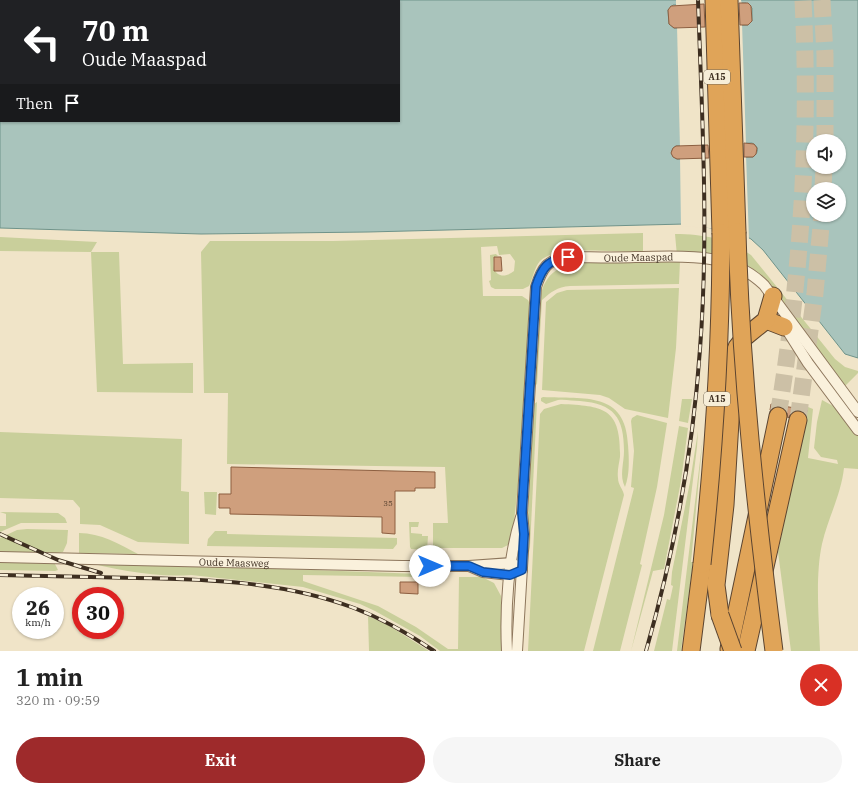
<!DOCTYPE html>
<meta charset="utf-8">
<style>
:root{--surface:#fff;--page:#f6f6f6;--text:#222;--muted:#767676;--accent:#9e2a2b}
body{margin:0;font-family:"IBM Plex Serif",serif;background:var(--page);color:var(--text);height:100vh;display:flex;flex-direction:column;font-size:15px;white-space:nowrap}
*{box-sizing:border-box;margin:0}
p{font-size:13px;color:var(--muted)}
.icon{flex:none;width:22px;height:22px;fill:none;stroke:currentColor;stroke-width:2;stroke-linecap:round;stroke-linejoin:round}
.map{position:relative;height:651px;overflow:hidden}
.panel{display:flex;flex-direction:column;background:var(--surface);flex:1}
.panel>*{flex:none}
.banner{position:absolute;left:0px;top:0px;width:400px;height:122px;box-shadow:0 1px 3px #0004;background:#202124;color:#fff;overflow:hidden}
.controls{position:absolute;left:806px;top:134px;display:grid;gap:8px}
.controls a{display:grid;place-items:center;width:40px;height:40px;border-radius:50%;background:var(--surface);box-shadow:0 1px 3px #0004;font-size:20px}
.speed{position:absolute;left:12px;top:587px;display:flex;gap:8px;font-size:20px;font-weight:700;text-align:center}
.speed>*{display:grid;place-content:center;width:52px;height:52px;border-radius:50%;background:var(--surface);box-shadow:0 1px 3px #0004;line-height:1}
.speed small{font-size:10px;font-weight:400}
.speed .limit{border:6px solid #d22;background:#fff;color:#111}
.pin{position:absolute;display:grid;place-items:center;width:34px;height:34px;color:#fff;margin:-17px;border:2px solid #fff;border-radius:50%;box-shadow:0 1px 4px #0007}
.me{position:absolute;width:44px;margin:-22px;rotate:90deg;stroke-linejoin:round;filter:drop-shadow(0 0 3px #0008)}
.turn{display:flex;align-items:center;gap:14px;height:84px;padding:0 16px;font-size:18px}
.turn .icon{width:52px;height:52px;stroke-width:2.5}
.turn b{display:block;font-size:28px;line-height:34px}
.then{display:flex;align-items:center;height:38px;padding:0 16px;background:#0003;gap:8px;font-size:15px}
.round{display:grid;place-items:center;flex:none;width:42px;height:42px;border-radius:21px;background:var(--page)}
.summary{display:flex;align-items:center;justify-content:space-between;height:68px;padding:0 16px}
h1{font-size:24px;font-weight:700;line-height:30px}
.action{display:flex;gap:8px;margin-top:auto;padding:8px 16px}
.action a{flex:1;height:46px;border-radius:24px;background:var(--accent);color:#fff;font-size:16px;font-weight:700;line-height:46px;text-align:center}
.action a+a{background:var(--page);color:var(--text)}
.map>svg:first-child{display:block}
</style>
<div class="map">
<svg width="858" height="651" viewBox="0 0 858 651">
<rect width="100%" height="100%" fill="#f0e4c8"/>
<g fill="#c9cf9b">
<path d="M643,233V252C619,253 557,244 540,261C534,268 533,278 529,286L523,289H495L491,287L489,281L491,280L490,255L496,254L498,256L494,257C494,261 493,264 494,268C497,278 507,277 514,271L515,261L510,254L499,255L497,246L481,247L483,296H522L528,300L530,304L518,485L514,522L508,545L502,548H433V523H448L445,467L227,464L228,393H204L201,252L210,241H333Z"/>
<path d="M675,234C703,234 729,239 751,255L835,359L845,367L858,371V373L844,387L768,282L753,269L737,264L677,256Z"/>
<polygon points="0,237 97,242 91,252 119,252 123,364 193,363 193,393 97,392 91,252 0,251"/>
<path d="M680,261L679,284L570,286C557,287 551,292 542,300L537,385L536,384C535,366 536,296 545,283C550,273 561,266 571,263Z"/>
<polygon points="679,288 676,348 668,418 625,409 609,398 600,395 542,390 546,302 557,293 567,290"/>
<path d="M543,397C584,399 626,391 628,445C629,458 630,474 625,487C619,476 624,463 624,451C624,417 614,404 580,401C573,401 565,399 558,400C554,401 550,403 546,404L541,401V398Z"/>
<polygon points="682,399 692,399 688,423 679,421"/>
<path d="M822,400L835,407L858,435V469L844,468C841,495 828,518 822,544C815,576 819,619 820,651H791L778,552L808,407L813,409L808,458L838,464L837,460L821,457L814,448L817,422Z"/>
<polygon points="537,402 530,547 529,552 526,552 534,404"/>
<path d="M561,404C604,406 621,408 620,457C619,464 617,471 618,478C618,485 623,489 624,495L584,651H528L540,414L544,409Z"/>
<polygon points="637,415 667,423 657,487 640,564 642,565 620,651 593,651 634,488 631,487 634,451 631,421 632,418"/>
<polygon points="679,426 688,428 681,481 664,569 653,571 631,651 664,515"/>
<polygon points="698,431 697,447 672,651 654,651 667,599 670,600 673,586 671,585 672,572 690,482"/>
<polygon points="0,432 182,439 181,491 189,492 189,544 138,542 100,525 80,524 80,508 73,500 0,498"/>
<polygon points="703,436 691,562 693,562 681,651 677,651"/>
<polygon points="204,492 217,492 216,515 205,514"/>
<polygon points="0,512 58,513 65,518 67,523 21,523 0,532 0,526 6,526 6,514"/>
<polygon points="409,522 419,522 418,527 411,527 411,533 422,534 422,536 428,536 427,550 411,549 410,547"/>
<polygon points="27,529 68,530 67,543 63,552 50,554 0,552 0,538 17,530"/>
<polygon points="215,531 227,531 227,534 397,538 397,544 393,549 207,546 208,539"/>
<path d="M79,533C101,533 119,544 138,554L79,553Z"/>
<path d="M80,561L421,574V577L303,575V581L378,606L416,627L448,649H458L459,577H482L494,583L501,596V651H440L420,636L375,611L360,604L303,587L191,575C155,578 115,569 80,561Z"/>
<polygon points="0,562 55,564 58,570 55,571 0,570"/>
<polygon points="368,616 388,625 429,651 369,651"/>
</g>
<path fill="#a9c4bc" stroke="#6f938a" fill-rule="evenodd" d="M0,0H858V358L845,354L763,250L751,239L738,232L685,224L368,232L201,234L0,228ZM1,1H399V121H1ZM746,3L752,8V21L748,25L674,28L669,24L668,10L673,5ZM813,141H839V167H813ZM752,143C759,146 759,153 753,157L677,159C670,156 670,149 676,146ZM813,189H839V215H813Z"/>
<g fill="#f0e4c8">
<polygon points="676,0 741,0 742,5 676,7"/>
<polygon points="742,23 746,145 680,148 677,26"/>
<polygon points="746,155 749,240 737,233 723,229 681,226 680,157"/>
</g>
<g fill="#cf9f7d" stroke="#8d5f41">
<polygon points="739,3 748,3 751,6 752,21 748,25 740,25"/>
<polygon points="704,4 705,27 674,28 669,24 668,10 671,6"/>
<polygon points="744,143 754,144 757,148 756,154 753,157 744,157"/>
<polygon points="708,145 709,158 677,159 673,157 671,153 673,148 676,146"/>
<polygon points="494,257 501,257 502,271 494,271"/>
<polygon points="771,404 807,410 806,415 801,410 795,410 788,418 787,413 780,406 775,407 770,410"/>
<polygon points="231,467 435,472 435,488 415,488 415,491 395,491 395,534 382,533 382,517 230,514 230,508 219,508 219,494 231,494"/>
<polygon points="400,582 418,582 418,594 400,593"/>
</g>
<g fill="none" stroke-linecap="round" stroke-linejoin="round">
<g stroke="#ccc0a6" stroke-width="17" stroke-dasharray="17 8" stroke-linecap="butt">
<polyline points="822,0 825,55 825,141"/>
<polyline points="823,189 824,167"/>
<path d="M778,416C801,275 810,142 803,0"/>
<polyline points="798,420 815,293 822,215"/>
</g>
<g stroke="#8d765c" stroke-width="12">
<g id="minor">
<polyline points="782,322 808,363 858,430"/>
<path id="s1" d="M0,557L402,566H469L512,563L522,570"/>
<polyline points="469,566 483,572 510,575"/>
<path d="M507,651C505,609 508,557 521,517"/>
<path id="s2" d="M517,651L524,534L522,513L536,287C542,268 547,260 567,257C590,257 612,258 635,257C680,257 728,250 764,285L858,412"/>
</g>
</g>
<g stroke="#5b4430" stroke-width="19">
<g id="motorway">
<polyline points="714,0 721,233"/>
<polyline points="729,0 737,232"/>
<polyline points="766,320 784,327"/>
<polyline points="720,615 716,585 725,505 734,355 737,347 745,337 766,320 773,296"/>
<polyline points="729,649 778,416"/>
<polyline points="691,651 702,564"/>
<polyline points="746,651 798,420"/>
</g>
</g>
<use href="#minor" stroke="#faf1dc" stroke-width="10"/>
<use href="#motorway" stroke="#e0a458" stroke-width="17"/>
<g stroke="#3d2e20" stroke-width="4">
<g id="rail">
<polyline points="0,534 58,560 101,573"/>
<path d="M0,575C45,576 91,577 136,578C210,579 285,582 354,608C383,619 409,634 434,651"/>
<path d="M646,651C674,553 693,451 700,349C709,233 702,116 698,0"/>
</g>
</g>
<use href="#rail" stroke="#f7eed8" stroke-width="2.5" stroke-dasharray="8" stroke-linecap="butt"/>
<g stroke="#5b4430" stroke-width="19" stroke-linecap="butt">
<g id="motorway-bridge">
<path d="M737,232C741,373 756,511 774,651"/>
<path d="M702,564C714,453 721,344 721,233"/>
<polyline points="720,615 733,651"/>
</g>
</g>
<use href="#motorway-bridge" stroke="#e0a458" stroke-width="17"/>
</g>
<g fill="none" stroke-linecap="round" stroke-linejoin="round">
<g stroke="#114b97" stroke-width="10">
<path id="route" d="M430,566H469L483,572L510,575L522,570L524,534L522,513L536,286C542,268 547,260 568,257"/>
</g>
<use href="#route" stroke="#1a73e8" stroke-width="7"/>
</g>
<g text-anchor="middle" stroke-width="3" stroke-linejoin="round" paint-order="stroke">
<g font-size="8" fill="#624a37">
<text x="388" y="506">35</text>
</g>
<g fill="#f7eed8" stroke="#756857" stroke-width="1">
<rect x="704" y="70" width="26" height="14" rx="3"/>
<rect x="704" y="392" width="26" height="14" rx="3"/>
</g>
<g font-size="9" font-weight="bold" fill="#3d2e20">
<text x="717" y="80">A15</text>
<text x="717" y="402">A15</text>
</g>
<g font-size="10" fill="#3d2e20" stroke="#f7eed8">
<text dy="4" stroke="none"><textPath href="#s2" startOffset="483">Oude Maaspad</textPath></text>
<text dy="4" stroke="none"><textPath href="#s1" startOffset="234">Oude Maasweg</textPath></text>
</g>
</g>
</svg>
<div class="controls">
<a><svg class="icon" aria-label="sound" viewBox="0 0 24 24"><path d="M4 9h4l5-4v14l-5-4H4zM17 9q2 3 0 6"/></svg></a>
<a><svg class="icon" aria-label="layers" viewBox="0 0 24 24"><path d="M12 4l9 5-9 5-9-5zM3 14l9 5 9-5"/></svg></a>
</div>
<div class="speed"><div>26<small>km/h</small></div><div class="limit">30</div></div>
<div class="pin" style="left:568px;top:257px;background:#d93025"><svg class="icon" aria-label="arrive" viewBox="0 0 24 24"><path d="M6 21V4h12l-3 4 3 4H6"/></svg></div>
<svg class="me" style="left:430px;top:566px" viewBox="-20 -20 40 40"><circle r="19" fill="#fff"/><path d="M0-13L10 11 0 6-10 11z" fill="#1a73e8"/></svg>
<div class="banner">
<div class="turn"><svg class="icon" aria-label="left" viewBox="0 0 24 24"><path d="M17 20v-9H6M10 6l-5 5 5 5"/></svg><div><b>70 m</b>Oude Maaspad</div></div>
<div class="then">Then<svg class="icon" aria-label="arrive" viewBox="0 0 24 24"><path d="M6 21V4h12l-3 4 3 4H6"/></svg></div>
</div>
</div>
<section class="panel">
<div class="summary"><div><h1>1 min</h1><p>320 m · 09:59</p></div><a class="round" style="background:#d93025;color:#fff"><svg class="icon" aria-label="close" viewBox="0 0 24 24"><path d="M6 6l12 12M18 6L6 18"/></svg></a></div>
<div class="action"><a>Exit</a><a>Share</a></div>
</section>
